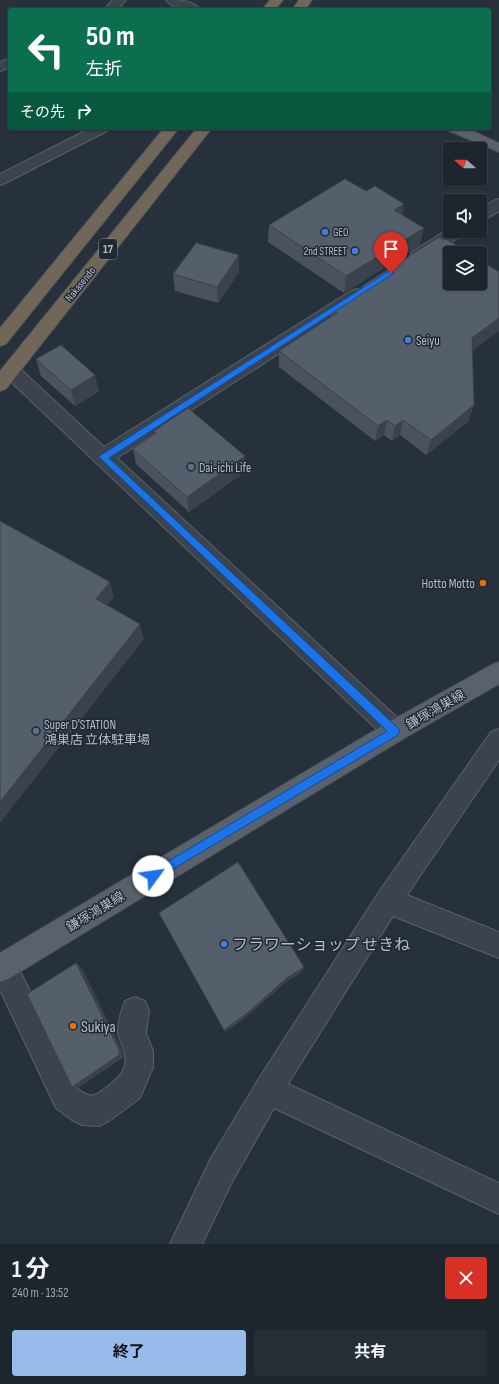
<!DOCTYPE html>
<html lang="ja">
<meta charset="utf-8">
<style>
:root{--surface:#1d252d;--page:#252d35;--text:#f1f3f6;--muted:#a0a5aa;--line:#3b4249;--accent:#97bcec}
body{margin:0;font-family:"Sofia Sans Condensed","Noto Sans JP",sans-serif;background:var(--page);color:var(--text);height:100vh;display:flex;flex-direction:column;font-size:15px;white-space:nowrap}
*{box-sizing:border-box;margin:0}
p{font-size:13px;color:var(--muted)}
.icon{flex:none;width:22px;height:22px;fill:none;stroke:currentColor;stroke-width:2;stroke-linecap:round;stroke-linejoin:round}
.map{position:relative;height:1244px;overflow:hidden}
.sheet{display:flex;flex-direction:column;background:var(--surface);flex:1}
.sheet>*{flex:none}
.hud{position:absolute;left:8px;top:8px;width:483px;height:122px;border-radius:4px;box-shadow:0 1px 3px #0004,0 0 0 1px var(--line);background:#0b6e4f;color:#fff;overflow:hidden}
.needle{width:26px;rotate:291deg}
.fabs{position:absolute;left:443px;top:142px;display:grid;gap:8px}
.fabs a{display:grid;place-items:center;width:44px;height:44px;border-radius:4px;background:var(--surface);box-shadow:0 1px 3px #0004,0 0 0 1px var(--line);font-size:20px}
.pin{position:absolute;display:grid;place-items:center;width:34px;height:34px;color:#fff;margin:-41px -17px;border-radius:50% 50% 50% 0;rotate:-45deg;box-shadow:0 0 4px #0007}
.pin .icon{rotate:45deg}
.me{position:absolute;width:44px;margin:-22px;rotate:59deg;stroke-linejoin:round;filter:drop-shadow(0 0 3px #0008)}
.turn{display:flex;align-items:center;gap:14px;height:84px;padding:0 12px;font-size:18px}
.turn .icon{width:52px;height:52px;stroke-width:2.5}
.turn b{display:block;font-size:28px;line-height:34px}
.then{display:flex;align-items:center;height:38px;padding:0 12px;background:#0003;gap:8px;font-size:15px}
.round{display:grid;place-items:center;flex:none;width:42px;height:42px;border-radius:4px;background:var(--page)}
.summary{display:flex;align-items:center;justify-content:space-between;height:68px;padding:0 12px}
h1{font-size:24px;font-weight:700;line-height:30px}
.action{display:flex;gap:8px;margin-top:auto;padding:8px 12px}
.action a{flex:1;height:46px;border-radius:4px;background:var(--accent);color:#111;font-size:16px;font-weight:700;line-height:46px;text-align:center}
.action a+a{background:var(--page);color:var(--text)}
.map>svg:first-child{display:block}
</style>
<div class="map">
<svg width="499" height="1244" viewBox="0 0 499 1244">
<rect width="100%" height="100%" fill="#27313c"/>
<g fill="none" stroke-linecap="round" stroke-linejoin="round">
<g stroke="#59616a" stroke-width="2">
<g id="minor">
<polygon points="113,0 126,0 117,10 104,10"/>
<path d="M166,0C177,0 194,0 201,10C190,10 173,10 166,0Z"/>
<polygon points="10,58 10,67 0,71 0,62"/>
<polygon points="91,128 109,128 107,131 5,183 0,185 0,174"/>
<polygon points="499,199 499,211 486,219 480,221 480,209 493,201"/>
<polygon points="450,228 450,231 464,231 462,235 424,260 418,261 412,260 410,256 412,252"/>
<polygon points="357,289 363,291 366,295 363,299 117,458 403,723 407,731 403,739 395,742 387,739 5,376 2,371 5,366 11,364 17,366 104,447 351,291"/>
<polygon points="499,729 499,760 407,895 499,932 499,958 393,916 288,1084 499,1183 499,1214 274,1108 233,1180 202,1244 170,1244 211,1158 258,1080 379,892 491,732"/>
<path d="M3,952L13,956L76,1088C88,1096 91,1099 103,1090C118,1079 130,1070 124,1049C122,1044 118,1037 118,1032C118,1021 121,1011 125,1001L135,997L145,1001L149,1011L146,1033L153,1051V1067L140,1098L109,1121L99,1126L82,1125L72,1120L56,1108L0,990V954Z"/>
</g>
</g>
<g stroke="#444c55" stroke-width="2">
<g id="major">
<polygon points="447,128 466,128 499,143 499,152 449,131"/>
<polygon points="499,662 499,684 403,739 10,978 0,982 0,953 387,723 491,665"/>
</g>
</g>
<g stroke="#464e57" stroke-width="2">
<g id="highway">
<polygon points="270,0 283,0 275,10 262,10"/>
<polygon points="299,0 312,0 305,10 292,10"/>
<polygon points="164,128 179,128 6,344 0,346 0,328"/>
<polygon points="197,128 212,128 6,389 0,391 0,371"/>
</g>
</g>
<use href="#minor" fill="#3b434c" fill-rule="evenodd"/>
<use href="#major" fill="#59626c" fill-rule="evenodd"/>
<use href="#highway" fill="#716759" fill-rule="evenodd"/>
</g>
<g fill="#49525d">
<polygon points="403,215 420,245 344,293 268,242 269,225"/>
<polygon points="239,272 218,303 175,291 173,274"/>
<polygon points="362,286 472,351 469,421 426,455 400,435 392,441 384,435 375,441 279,367 279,351 331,317 332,310 361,289"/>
<polygon points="36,359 99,391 75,406 41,376"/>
<polygon points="154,431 245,456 246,471 189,512 136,464 133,449 154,434"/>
<polygon points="159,913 302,972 287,981 245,1018 225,1032"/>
</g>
<g fill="#3c424c">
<polygon points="404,204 402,221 394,210"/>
<polygon points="424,228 420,245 344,293 346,276"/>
<polygon points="239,255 239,272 218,303 217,287"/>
<polygon points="499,318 499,331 467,355 472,338"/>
<polygon points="95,375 99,391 75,406 71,390"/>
<polygon points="474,405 469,421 426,455 431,440"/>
<polygon points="387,420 384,435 375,441 378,426"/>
<polygon points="403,420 400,435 392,441 395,426"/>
<polygon points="245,456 246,471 189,512 187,497"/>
<polygon points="110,582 114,597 101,614 96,599"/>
<polygon points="140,624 144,639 0,823 0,802"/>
<polygon points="76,963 82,968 123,1052 124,1057 78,1088 72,1087"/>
<polygon points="304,967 302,972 287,981 245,1018 225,1032 224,1030 288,977"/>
</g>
<g fill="#555f6c" stroke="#3c424c">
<polygon points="345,179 366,191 375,186 404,204 394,210 424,228 346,276 269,225"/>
<polygon points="439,237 444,240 446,239 469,253 450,253 450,283 480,283 480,260 499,272 499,318 472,338 474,405 431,440 403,420 395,426 387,420 378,426 279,351 337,313 332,310 364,288 362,286"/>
<polygon points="196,243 239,255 217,287 173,274"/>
<polygon points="61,345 95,375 71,390 36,359"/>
<polygon points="188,408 245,456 187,497 133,449 156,433 154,431"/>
<polygon points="0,521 110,582 96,599 140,624 0,802"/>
<polygon points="238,862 304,967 288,977 245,1015 224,1030 159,913"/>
<polygon points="76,963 119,1050 119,1055 72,1087 27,994"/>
</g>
<polygon fill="#1a73e8" stroke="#114b97" points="389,271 391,271 394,273 109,458 398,728 400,731 398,735 153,881 150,880 148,876 150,872 387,731 99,457 101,455"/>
<g fill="#3f7fe0" stroke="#202832" stroke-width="1.5">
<circle cx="325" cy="232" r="4"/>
<circle cx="355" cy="251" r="4"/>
<circle cx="408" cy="340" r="4"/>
<circle cx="224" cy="944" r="4"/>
</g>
<g fill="#5c6f8a" stroke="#202832" stroke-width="1.5">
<circle cx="191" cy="467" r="4"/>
<circle cx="36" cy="731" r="4"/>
</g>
<g fill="#e8710a" stroke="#202832" stroke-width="1.5">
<circle cx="483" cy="583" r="4"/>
<circle cx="73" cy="1026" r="4"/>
</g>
<g text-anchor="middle" stroke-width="3" stroke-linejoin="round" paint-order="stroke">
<g font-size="11" fill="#b7bec7" stroke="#202832" text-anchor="start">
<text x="333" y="236">GEO</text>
<text x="347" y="255" text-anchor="end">2nd STREET</text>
</g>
<g font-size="11" fill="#b7bec7" stroke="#202832">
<text transform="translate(80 284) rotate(-51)" y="4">Nakasendo</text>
</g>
<rect fill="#202832" stroke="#8a919a" stroke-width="1" x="99" y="239" width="18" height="20" rx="3"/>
<g font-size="12" font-weight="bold" fill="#b7bec7">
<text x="108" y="253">17</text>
</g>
<g font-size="13" fill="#b7bec7" stroke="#202832" text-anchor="start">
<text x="416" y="345">Seiyu</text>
<text x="199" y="472">Dai-ichi Life</text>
<text x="475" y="588" text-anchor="end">Hotto Motto</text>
<text x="44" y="729">Super D'STATION<tspan x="44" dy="15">鴻巣店 立体駐車場</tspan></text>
</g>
<g font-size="13" fill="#b7bec7" stroke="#202832">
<text transform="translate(435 709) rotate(-30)" y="5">鎌塚鴻巣線</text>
<text transform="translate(95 911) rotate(-31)" y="5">鎌塚鴻巣線</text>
</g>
<g font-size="16" fill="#b7bec7" stroke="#202832" text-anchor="start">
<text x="232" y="950">フラワーショップ せきね</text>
<text x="81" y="1032">Sukiya</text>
</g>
</g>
</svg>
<div class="fabs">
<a><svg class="needle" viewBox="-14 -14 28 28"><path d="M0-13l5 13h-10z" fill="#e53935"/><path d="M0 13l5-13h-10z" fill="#a0a5aa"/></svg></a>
<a><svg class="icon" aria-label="sound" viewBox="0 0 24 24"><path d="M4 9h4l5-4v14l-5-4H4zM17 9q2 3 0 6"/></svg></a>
<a><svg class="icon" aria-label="layers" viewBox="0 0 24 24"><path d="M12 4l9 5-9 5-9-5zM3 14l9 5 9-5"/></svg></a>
</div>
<div class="pin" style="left:391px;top:273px;background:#d93025"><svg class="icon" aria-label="arrive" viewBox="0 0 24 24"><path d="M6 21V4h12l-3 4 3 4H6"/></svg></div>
<svg class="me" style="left:153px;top:876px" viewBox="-20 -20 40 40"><circle r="19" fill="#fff"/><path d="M0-13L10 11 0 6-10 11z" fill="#1a73e8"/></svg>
<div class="hud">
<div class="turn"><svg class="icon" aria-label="left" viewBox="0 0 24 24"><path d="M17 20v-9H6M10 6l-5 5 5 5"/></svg><div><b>50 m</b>左折</div></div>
<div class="then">その先<svg class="icon" aria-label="right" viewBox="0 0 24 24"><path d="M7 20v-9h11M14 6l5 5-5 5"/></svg></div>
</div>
</div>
<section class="sheet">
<div class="summary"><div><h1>1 分</h1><p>240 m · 13:52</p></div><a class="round" style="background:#d93025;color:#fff"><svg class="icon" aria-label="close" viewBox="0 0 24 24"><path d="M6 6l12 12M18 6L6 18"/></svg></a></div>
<div class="action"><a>終了</a><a>共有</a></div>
</section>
